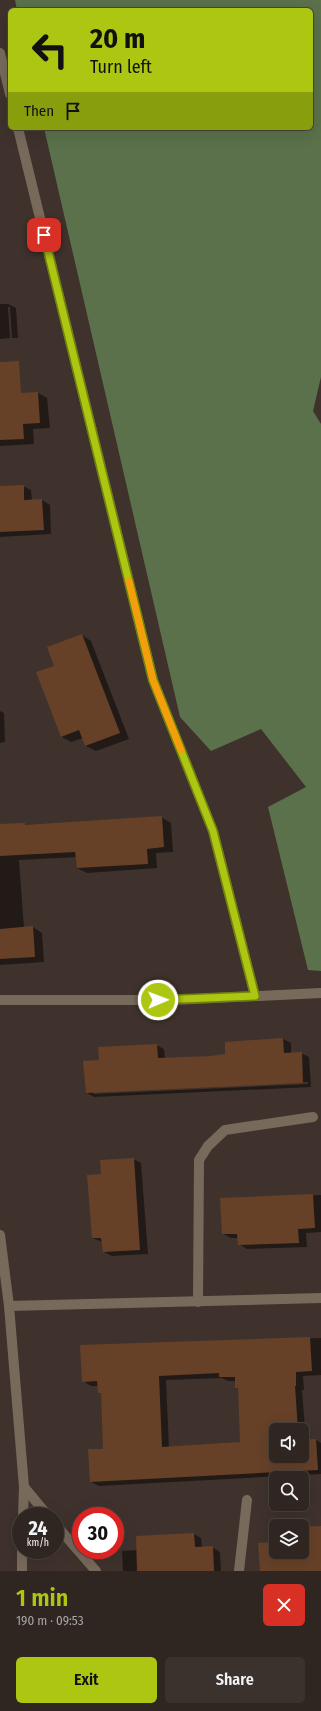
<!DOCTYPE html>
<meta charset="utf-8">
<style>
:root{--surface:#2f2621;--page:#3b322e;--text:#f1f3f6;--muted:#a7a5a5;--line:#4a433f;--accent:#acc611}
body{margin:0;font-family:"Fira Sans Condensed",sans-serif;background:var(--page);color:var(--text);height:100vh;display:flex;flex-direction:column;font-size:15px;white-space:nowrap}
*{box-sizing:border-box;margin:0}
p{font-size:13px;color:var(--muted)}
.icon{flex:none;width:22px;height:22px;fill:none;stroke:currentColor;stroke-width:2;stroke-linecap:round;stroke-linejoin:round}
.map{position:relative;height:1571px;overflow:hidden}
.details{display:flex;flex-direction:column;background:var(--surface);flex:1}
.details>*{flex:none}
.hud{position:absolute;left:8px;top:8px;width:305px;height:122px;border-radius:6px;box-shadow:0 4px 16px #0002,0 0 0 1px var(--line);background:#acc611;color:#111;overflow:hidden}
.tools{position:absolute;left:269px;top:1423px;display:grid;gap:8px}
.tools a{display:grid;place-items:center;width:40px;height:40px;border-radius:6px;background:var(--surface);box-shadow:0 4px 16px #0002,0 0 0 1px var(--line);font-size:20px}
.speed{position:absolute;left:12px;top:1507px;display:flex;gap:8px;font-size:20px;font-weight:700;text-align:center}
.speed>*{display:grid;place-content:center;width:52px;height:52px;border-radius:50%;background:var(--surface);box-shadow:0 4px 16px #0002,0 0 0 1px var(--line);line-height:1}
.speed small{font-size:10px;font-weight:400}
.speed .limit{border:6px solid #d22;background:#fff;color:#111}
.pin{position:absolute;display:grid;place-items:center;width:34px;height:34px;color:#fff;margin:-17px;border-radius:8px;box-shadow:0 2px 6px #0006}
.me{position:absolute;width:44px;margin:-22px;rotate:89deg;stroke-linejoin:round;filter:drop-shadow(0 0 3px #0008)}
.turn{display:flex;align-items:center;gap:14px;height:84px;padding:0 16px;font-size:18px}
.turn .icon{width:52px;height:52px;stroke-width:2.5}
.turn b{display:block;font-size:28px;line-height:34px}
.then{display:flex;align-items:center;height:38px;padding:0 16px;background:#0003;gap:8px;font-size:15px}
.round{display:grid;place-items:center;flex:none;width:42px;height:42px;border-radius:6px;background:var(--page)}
.headline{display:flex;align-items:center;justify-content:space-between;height:68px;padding:0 16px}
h1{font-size:24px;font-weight:600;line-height:30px;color:var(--accent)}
.action{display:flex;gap:8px;margin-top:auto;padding:8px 16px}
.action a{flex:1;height:46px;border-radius:6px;background:var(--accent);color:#111;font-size:16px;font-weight:600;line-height:46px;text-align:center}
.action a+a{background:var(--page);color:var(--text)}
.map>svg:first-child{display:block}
</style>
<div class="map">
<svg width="321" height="1571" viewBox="0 0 321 1571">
<rect width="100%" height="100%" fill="#3f322c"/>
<polygon fill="#5a714b" points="15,0 321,0 321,377 313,411 321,424 321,971 308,970 268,807 306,787 261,729 211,751 180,717 44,128 311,128 311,10 17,10"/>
<g fill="#0007" fill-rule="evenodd">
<polygon points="0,304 8,304 16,308 18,338 12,338 10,307 8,307 10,338 0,339"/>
<polygon points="38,393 47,398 50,428 33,429 34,444 0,446 0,395"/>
<polygon points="23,486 31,490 32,500 42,500 50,505 51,534 0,537 0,487"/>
<polygon points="82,635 91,641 129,739 96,751 86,746 83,738 71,742 62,737"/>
<polygon points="0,711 4,713 5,742 0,743"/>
<polygon points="161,817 171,823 173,852 156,853 157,868 87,873 77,868 77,857 19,860 24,928 33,927 42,933 44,962 0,965 0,825 25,824 28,826"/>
<path d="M283,1039L291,1043V1053H301L309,1057L311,1087L94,1097L87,1093L100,1061L156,1045L164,1049L165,1059L227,1055ZM308,1082V1084L93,1094V1092Z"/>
<polygon points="133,1159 141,1163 148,1254 112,1256 104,1252 103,1242 92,1238 102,1175"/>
<polygon points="321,1195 321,1232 306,1233 307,1247 247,1249 239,1244 238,1238 231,1238 223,1234 221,1199"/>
<path d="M321,1338V1375L303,1376L304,1390H302L306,1441L316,1440L321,1443V1474L99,1486L91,1482L104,1450L102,1394L99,1392V1386H91L83,1381L82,1346ZM222,1378L228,1381H236V1388L239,1389L241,1443L169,1448L166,1380ZM276,1430H302V1456H276Z"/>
<polygon points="194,1534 201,1538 202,1548 212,1547 220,1552 221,1571 123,1571 122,1551 137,1550"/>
</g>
<g fill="#664128" fill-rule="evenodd">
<polygon points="19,361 21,393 38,392 40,423 23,424 24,439 0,440 0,362"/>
<polygon points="24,485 24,500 42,499 44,530 0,532 0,486"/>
<polygon points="82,634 120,733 85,746 79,730 61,737 36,672 54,666 47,647"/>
<polygon points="162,816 164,847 147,849 148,864 77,868 75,852 0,856 0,824 25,823 25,825"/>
<polygon points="33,926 35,957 0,959 0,929"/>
<polygon points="283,1038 284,1053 302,1052 303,1083 86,1093 83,1061 99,1060 98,1047 157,1044 158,1058 210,1056 225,1054 225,1042"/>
<polygon points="134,1158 140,1250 103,1252 101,1238 92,1238 87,1175 101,1174 100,1160"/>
<polygon points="313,1194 315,1228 298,1229 299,1243 238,1245 237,1234 222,1234 220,1198"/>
<path d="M310,1337L312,1371L296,1372V1386H295L298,1430H276V1456H302V1440L316,1439L318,1470L90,1482L88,1449H103L101,1393H98L97,1381L82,1382L80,1345ZM219,1373V1377H235V1388H238L240,1442L162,1447L159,1376Z"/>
<polygon points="321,1526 321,1571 260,1571 258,1543 274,1542 273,1529 276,1529 276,1552 302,1552 302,1527"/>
<polygon points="194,1533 195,1547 213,1546 214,1571 137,1571 136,1536"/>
</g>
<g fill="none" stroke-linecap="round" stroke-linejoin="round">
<g stroke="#786a5b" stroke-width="10">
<polyline points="0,53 10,94"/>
<polyline points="18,128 153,680 213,831 255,996"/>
<polyline points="0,1000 174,1000 321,993"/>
<polyline points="0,1235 9,1306 24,1487 23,1516"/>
<polyline points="198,1302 199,1160 208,1146 225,1130 313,1117"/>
<polyline points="9,1306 321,1298"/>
<polyline points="24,1487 48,1516"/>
<polyline points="55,1524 96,1571"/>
<polyline points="22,1571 22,1550"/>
<polyline points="239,1571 247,1500"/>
</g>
</g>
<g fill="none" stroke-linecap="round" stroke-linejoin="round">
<g stroke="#70810b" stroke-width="10">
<polyline id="route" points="44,235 153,680 213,831 255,996 158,1000"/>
</g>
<use href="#route" stroke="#acc611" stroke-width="7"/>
<polyline stroke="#f59e0b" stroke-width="7" points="129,581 153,680 181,750"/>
</g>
</svg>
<div class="tools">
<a><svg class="icon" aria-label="sound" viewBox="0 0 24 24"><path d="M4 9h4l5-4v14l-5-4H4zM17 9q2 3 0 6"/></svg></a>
<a><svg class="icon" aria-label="search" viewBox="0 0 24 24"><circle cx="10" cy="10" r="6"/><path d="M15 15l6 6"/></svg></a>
<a><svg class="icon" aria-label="layers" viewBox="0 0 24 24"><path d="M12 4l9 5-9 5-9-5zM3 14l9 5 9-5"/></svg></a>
</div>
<div class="speed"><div>24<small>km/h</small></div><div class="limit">30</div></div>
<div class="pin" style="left:44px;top:235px;background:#d93025"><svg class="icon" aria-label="arrive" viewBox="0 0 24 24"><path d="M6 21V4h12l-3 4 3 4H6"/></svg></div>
<svg class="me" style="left:158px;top:1000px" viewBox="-20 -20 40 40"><circle r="17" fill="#acc611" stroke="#fff" stroke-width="3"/><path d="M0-11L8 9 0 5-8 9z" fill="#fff"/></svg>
<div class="hud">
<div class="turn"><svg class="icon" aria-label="left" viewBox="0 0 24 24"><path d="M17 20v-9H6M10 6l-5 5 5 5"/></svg><div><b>20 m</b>Turn left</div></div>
<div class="then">Then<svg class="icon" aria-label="arrive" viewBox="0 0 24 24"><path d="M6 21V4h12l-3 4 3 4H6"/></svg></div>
</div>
</div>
<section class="details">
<div class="headline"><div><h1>1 min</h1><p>190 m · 09:53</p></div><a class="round" style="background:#d93025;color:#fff"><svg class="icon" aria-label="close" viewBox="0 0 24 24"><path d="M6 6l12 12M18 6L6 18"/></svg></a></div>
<div class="action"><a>Exit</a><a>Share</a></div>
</section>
